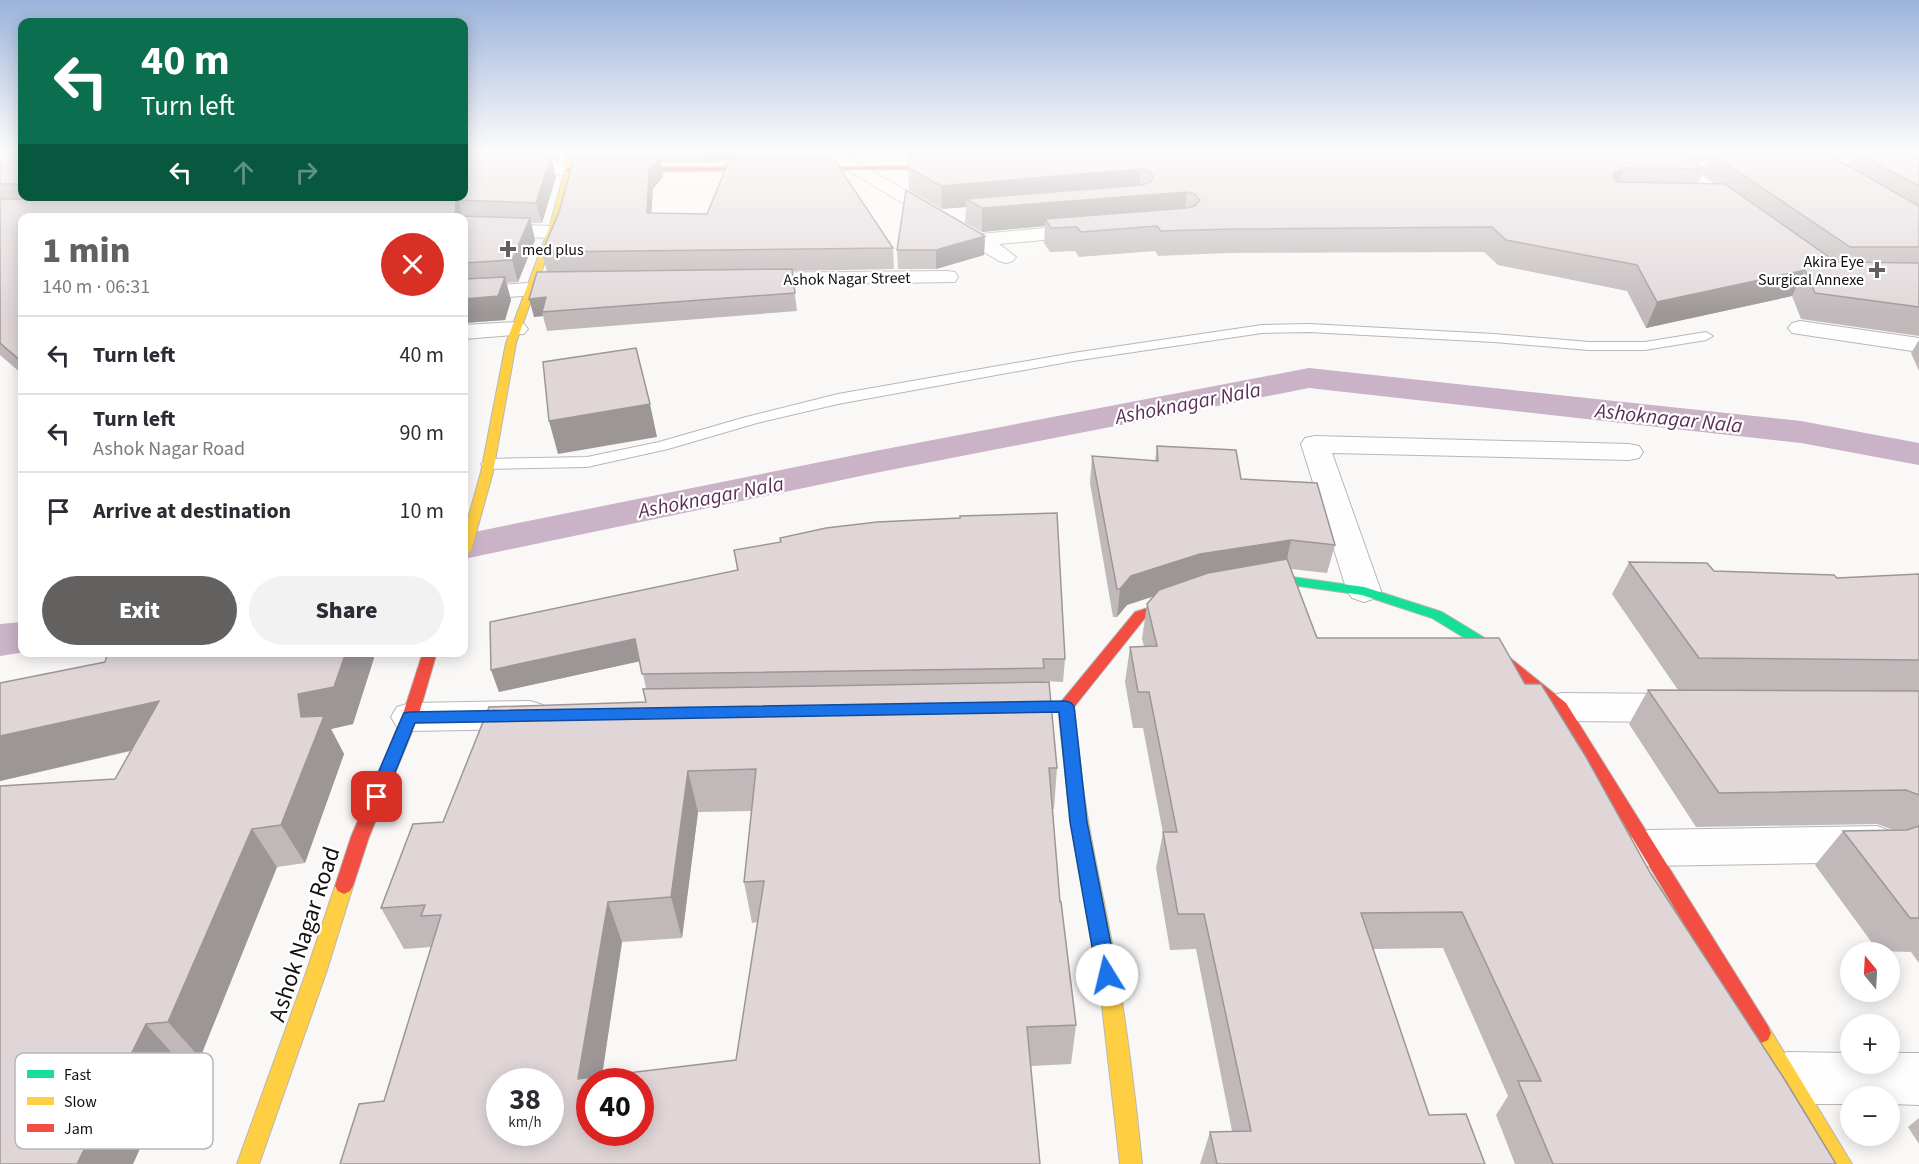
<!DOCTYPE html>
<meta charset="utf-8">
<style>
:root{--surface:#fff;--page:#f2f2f3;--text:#2b2b33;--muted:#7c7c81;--line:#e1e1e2;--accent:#636160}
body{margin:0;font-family:"Source Sans 3",sans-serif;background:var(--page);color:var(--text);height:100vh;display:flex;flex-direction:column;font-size:22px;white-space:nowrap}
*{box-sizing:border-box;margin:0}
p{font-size:20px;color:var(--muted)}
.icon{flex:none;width:33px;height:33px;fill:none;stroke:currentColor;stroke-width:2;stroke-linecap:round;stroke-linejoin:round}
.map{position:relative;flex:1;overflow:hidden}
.sheet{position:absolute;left:18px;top:213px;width:450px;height:444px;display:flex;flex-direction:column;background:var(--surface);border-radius:12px;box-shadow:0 3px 15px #0003}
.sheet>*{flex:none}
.guide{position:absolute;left:18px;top:18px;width:450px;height:183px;border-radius:12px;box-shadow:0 3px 15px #0003;background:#0b6e4f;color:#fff;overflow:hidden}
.needle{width:39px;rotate:342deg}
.buttons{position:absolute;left:1840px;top:942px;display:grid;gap:12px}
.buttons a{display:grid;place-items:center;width:60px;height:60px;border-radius:50%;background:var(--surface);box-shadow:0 3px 15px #0003;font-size:30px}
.speed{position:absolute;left:486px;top:1068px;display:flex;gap:12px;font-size:30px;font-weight:700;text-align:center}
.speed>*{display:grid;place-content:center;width:78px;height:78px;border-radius:50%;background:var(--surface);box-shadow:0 3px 15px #0003;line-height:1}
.speed small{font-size:15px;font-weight:400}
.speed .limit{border:9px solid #d22;background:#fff;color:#111}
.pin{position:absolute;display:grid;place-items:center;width:51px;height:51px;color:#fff;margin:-26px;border-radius:12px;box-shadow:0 3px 9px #0006}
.me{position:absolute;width:66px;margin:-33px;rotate:351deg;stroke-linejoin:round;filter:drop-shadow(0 0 4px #0008)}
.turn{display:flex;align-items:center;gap:21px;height:126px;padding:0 24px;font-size:27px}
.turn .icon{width:78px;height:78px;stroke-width:2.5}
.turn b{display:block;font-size:42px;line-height:51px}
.lanes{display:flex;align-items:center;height:57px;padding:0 24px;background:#0003;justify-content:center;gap:30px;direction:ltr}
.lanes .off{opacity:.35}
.round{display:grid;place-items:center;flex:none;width:63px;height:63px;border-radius:32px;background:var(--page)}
.overview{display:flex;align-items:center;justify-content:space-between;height:102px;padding:0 24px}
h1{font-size:36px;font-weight:800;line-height:45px;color:var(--accent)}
.button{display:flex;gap:12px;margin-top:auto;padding:12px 24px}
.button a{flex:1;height:69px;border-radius:36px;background:var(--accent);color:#fff;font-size:24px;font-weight:800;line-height:69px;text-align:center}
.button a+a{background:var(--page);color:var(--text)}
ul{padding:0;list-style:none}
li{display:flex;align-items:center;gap:18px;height:78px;padding:0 24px;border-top:2px solid var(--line)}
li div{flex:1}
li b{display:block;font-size:22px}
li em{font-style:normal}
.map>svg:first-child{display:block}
</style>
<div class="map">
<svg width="1919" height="1164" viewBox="0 0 1919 1164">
<rect width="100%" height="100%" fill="#faf8f7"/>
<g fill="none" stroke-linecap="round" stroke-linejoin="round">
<g fill="#cab2c7" fill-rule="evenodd">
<polygon points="1309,368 1801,421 1919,443 1919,465 1801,443 1309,388 875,473 464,559 464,534 875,451"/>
<polygon points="22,622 22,652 26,652 0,656 0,624"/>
</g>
<g stroke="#b8b7b6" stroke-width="2">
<polygon id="lane" points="1309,324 1494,334 1589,342 1645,342 1706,332 1713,336 1706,340 1645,350 1589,350 1494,342 1309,332 1262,333 1073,361 838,404 757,423 668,449 587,467 489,469 481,464 489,459 587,457 659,442 746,417 838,394 1073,353 1262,325"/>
</g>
<g stroke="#b8b7b6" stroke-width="2">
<g id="street">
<polygon points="818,152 839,152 981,234 1088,224 1095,226 1098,230 1095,234 1088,236 999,244 1016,257 1013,261 1006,263 999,261"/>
<polygon points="464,161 569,165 575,166 578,170 575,174 569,175 464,171"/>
<polygon points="464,223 552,226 559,228 562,232 559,236 552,238 464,235"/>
<polygon points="947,271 955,272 958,277 955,282 748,285 740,284 737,279 740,274 748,273"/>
<polygon points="528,283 536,285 539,290 536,295 464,300 464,288"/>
<polygon points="1800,321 1919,338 1919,352 1792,333 1788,328 1792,323"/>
<polygon points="516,322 524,324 528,329 524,334 464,339 464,325"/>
<polygon points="1315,436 1629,444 1639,446 1643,452 1639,458 1629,460 1332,453 1381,591 1376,598 1364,602 1352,598 1347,591 1301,444 1305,438"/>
<polygon points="1561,693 1683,694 1696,698 1702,708 1696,718 1683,722 1561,721 1548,717 1542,707 1548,697"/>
<polygon points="530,701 543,705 549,715 543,725 530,729 410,731 397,727 391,717 397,707 410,703"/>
<polygon points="1877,826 1892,832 1898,844 1892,856 1877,862 1648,866 1633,861 1626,848 1633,835 1648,830"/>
<polygon points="1787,1052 1851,1053 1851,1064 1890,1064 1890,1053 1919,1053 1919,1105 1890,1104 1890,1096 1851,1096 1851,1104 1787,1104 1769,1096 1761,1078 1769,1060"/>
</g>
</g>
<g stroke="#b8b7b6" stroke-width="2">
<polygon id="fast" points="1285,576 1364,587 1442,612 1483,637 1506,657 1504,661 1494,661 1473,643 1432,618 1362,595 1285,584 1250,590 1243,586 1250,582"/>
</g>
<g stroke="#b8b7b6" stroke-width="2">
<g id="slow">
<polygon points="567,152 573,152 571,177 558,225 516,343 493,472 471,551 464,555 464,533 481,472 506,343 550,225 563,177"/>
<path d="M1074,774L1080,775L1082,780C1089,839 1104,897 1114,955C1127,1025 1135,1094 1142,1164H1120L1100,988L1068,799L1066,780L1068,775Z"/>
<polygon points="344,878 350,881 353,886 326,973 259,1164 237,1164 306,973 335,886 338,881"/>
<polygon points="1761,1023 1768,1026 1852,1164 1828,1164 1754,1040 1751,1033 1754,1026"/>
</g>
</g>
<g stroke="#b8b7b6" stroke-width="2">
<g id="jam">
<polygon points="954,166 956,167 956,169 569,172 565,170 569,168"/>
<polygon points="1188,595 1195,599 1193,602 1145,618 1074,707 1082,780 1080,785 1074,786 1068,785 1066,780 1058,706 1061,702 1135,612"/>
<polygon points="423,652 437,652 418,717 369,837 353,886 350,891 344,894 338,891 335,886 351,837 402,717"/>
<polygon points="1499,652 1504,653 1566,703 1768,1026 1771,1033 1768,1040 1761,1043 1754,1040 1556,711 1494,661 1492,657 1494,653"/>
</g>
</g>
<use href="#lane" fill="#fefefe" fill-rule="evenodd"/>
<use href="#street" fill="#fefefe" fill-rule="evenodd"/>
<use href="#fast" fill="#16e098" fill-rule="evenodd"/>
<use href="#slow" fill="#ffcf43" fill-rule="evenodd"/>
<use href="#jam" fill="#f24e42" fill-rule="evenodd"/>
</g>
<g fill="#c1b8ba" fill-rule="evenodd">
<polygon points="0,152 22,152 22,196 464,196 464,152 560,152 558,162 552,162 556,177 542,223 531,223 535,240 518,282 506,283 511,300 505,320 464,323 464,218 22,218 22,374 0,355"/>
<path d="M578,152H828V158L893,248L894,269L792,271L797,311L547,331L543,316L534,317L547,272L542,252L559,212L579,158ZM729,160L707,214L651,213L653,189L663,177L660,163H704Z"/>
<polygon points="844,152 870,152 851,156"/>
<path d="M912,152H991L990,155H1008V152H1193V154H1210L1209,152H1254V154H1270L1268,152H1331L1330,154H1346L1344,152H1460L1459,154H1561L1559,152H1657V154H1672L1670,152H1919V336L1801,319L1792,296L1646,328L1627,291L1498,265L1484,252L1228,253L1158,256L1155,251L1079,257L1075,251L1050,252L1044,243L1045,226L982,232L965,223L966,207L942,209L909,190L908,167ZM1836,159H1852L1848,166ZM1692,161H1709L1702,175L1715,184H1698L1704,169Z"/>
<polygon points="985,236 984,255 936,269 898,269 897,250"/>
<polygon points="1919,340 1919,371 1911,353"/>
<polygon points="1157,446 1241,479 1335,545 1327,573 1291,569 1317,638 1525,684 1651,874 1836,1164 1515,1164 1496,1115 1508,1096 1443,948 1373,949 1429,1115 1485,1164 1200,1164 1210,1132 1232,1131 1196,949 1170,950 1156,868 1163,833 1143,728 1133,728 1125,682 1130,647 1144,646 1142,639 1147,604 1153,596 1127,605 1117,617 1113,617 1090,483 1092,456 1155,461"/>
<path d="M780,538L1065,659L1063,682L1043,681V682L1057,768L1054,809H1052L1060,902L1076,1025L1071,1064L1031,1066L384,1101L431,947L404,949L381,908L443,822L646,702V688L640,661L499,692L491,670L737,570L734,550L780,542ZM751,811L744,882L752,923L758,922L736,1060L602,1076L622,942L682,938L698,812Z"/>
<polygon points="1629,562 1714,571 1837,578 1919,574 1919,963 1911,952 1878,951 1815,865 1843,831 1893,830 1877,824 1696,827 1629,724 1648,690 1678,690 1612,594"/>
<polygon points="374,658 353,724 331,729 344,754 305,863 277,867 200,1058 179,1061 133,1164 0,1164 115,779 131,751 0,781 105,662"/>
<polygon points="1919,1118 1919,1144 1908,1127"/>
</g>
<g fill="#9d9697">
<polygon points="556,152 560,152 558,162"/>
<polygon points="702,152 736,152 737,159 704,163"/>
<polygon points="825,152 828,152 829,161 825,162"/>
<polygon points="851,152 870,152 851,156"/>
<polygon points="551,157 556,177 542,223 536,203"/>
<polygon points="660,158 663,177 653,189 650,234 647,213 649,169"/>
<polygon points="1624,168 1615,191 1606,194 1614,172"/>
<polygon points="1141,169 1139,192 966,199 966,207 942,209 941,186"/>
<polygon points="1187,192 1184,215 1045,219 1045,226 982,232 982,208"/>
<polygon points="458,200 463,218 457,218 455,214 456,202"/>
<polygon points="530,218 535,240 518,282 512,260"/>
<polygon points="985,236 984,255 936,269 936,250"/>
<polygon points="1805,270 1792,296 1646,328 1657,302"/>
<polygon points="505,277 511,300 505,320 464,323 464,299"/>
<polygon points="546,297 542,312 543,316 534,317 529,299"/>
<polygon points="650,404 657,437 558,454 549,421"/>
<polygon points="1291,540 1285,568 1195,583 1127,605 1117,617 1120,589 1131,576 1200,554"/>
<polygon points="635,639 641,661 499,692 491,670"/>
<polygon points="346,652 371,652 374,658 353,724 331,729 344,754 305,863 281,825 298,694"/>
<polygon points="159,701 184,738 0,781 0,736"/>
<polygon points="688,771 698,812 682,938 671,897"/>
<polygon points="252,829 277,867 200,1058 168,1022"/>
<polygon points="608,902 622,942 601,1082 578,1079"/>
<polygon points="146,1024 179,1061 133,1164 77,1164"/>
</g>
<g fill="#e0d6d8" stroke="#9d9697" stroke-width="1.5" fill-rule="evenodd">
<rect x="0" y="152" width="22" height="32"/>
<polygon points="1824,152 1919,206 1919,247 1850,247 1712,154"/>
<polygon points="1856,152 1919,152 1919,186"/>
<polygon points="464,154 551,157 536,203 458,200 456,202 455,214 458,216 530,218 512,260 464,263 464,218 22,218 22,362 0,343 0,199 188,199 190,198 189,196 464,196"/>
<polygon points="1682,154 1704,169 1624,168 1614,172 1613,177 1617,182 1725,184 1836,262 1919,263 1919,307 1815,293 1805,270 1657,302 1637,265 1506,240 1492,227 1232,229 1161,231 1157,226 1081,232 1077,227 1051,228 1045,219 1187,208 1195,206 1200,200 1195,194 1187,192 982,208 966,199 1142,185 1151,182 1153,176 1149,171 1141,169 941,186 908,167 910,155"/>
<polygon points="574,158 660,158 649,169 647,213 707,214 730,158 833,158 893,248 542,252 559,212"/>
<polygon points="906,190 985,236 936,250 897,250"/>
<polygon points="792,269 795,293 542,312 546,297 529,299 537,272"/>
<polygon points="505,277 498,296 464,299 464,279"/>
<polygon points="636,348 650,404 549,421 543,362"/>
<polygon points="1157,446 1236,450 1241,479 1317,483 1335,545 1291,540 1200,554 1131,576 1120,589 1117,589 1092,456 1158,461"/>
<polygon points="1057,513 1065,659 1043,659 1044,668 642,674 635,639 491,670 490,622 738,570 734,550 781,542 780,538 826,528 877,522 960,518 960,516"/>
<polygon points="1287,559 1317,638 1499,638 1525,684 1541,684 1586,757 1651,874 1785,1080 1836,1164 1553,1164 1518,1081 1541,1081 1462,912 1361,913 1429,1115 1466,1114 1485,1164 1217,1164 1210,1132 1251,1131 1204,914 1178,914 1163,832 1177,832 1149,692 1138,692 1130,647 1157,646 1147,604 1159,590 1208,573"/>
<polygon points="1629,562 1707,563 1714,571 1834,575 1837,578 1919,574 1919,660 1699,658"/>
<polygon points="108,652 346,652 334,687 298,694 301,717 324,716 281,825 252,829 168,1022 146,1024 77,1164 0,1164 0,786 115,779 159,701 0,736 0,683 105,662"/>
<path d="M1049,682L1057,768H1049L1060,902H1061L1076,1025L1027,1027L1040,1164H340L359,1104L384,1101L441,915L421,916L425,905L381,908L413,824L443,822L489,707L646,702L643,689ZM756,769L744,882L764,881L736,1060L578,1079L608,902L671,897L688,771ZM500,1082H550V1132H500ZM590,1082H640V1132H590Z"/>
<polygon points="1648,690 1919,691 1919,795 1906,790 1719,793"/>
<polygon points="1919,826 1919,918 1910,918 1843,831 1907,830"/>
</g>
<linearGradient id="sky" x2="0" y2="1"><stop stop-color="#9cb3db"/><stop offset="0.48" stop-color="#fdfcfb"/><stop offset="1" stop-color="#fdfcfb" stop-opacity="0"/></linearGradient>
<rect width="1919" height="315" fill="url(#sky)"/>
<polygon fill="#1a73e8" stroke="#114b97" stroke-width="1.5" points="1066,701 1071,703 1074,706 1087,822 1117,975 1114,982 1107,985 1100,982 1097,975 1070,822 1059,712 415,723 383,802 377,804 371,802 368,797 402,717 404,713 410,712"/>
<g fill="#636160" stroke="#fff" stroke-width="2">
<path d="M505 240h6v6h6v6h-6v6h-6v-6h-6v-6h6z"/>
<path d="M1874 261h6v6h6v6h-6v6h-6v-6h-6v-6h6z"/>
</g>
<g text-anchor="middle" stroke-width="4.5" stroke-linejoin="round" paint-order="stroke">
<g font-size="16" fill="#11100f" stroke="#fff" text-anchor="start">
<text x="522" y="255">med plus</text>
<text x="1864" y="267" text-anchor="end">Akira Eye<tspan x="1864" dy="18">Surgical Annexe</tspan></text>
</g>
<g font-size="16" fill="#11100f" stroke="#fff">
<text transform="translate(847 278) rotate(-1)" y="6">Ashok Nagar Street</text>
</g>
<g font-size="21" font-style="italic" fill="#5c2f59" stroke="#fff">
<text transform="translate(1188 403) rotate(-11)" y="7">Ashoknagar Nala</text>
<text transform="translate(1669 418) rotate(6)" y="7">Ashoknagar Nala</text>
<text transform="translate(711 497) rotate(-11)" y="7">Ashoknagar Nala</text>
</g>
<g font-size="24" fill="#11100f" stroke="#fff">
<text transform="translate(304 934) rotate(-72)" y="8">Ashok Nagar Road</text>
</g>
</g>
<rect x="15" y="1053" width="198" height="96" rx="9" fill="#fff" stroke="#b8b7b7" stroke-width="1.5"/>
<rect x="27" y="1070" width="27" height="8" fill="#16e098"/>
<rect x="27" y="1097" width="27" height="8" fill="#ffcf43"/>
<rect x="27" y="1124" width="27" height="8" fill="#f24e42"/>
<g font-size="16" fill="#11100f">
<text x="64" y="1080">Fast</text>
<text x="64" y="1107">Slow</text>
<text x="64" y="1134">Jam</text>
</g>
</svg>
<div class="buttons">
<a><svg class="needle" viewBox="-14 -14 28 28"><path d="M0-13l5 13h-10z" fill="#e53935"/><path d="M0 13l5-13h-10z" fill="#7c7c81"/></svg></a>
<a>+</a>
<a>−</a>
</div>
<div class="speed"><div>38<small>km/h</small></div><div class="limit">40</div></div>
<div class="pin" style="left:377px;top:797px;background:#d93025"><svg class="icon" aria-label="arrive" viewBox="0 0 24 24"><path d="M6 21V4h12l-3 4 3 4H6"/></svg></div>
<svg class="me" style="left:1107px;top:975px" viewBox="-20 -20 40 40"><circle r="19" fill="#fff"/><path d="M0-13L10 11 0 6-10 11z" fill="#1a73e8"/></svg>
<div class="guide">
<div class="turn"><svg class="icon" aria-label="left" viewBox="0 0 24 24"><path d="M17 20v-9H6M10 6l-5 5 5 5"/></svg><div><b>40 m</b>Turn left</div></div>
<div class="lanes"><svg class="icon" aria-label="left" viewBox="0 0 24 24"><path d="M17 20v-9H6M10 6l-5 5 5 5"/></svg><svg class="icon off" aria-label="ahead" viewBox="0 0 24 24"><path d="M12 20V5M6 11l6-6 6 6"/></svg><svg class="icon off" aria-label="right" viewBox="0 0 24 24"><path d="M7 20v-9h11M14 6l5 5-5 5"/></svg></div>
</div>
<section class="sheet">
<div class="overview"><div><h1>1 min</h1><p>140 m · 06:31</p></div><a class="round" style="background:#d93025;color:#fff"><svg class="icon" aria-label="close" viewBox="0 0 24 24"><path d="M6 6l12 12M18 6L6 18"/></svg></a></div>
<ul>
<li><svg class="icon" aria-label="left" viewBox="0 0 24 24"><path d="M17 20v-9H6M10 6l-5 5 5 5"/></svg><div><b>Turn left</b></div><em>40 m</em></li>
<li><svg class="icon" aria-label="left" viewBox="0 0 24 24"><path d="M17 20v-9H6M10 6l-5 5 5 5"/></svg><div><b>Turn left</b><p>Ashok Nagar Road</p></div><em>90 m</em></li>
<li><svg class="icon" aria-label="arrive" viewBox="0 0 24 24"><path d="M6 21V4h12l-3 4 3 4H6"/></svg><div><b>Arrive at destination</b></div><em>10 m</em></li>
</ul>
<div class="button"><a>Exit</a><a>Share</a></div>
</section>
</div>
